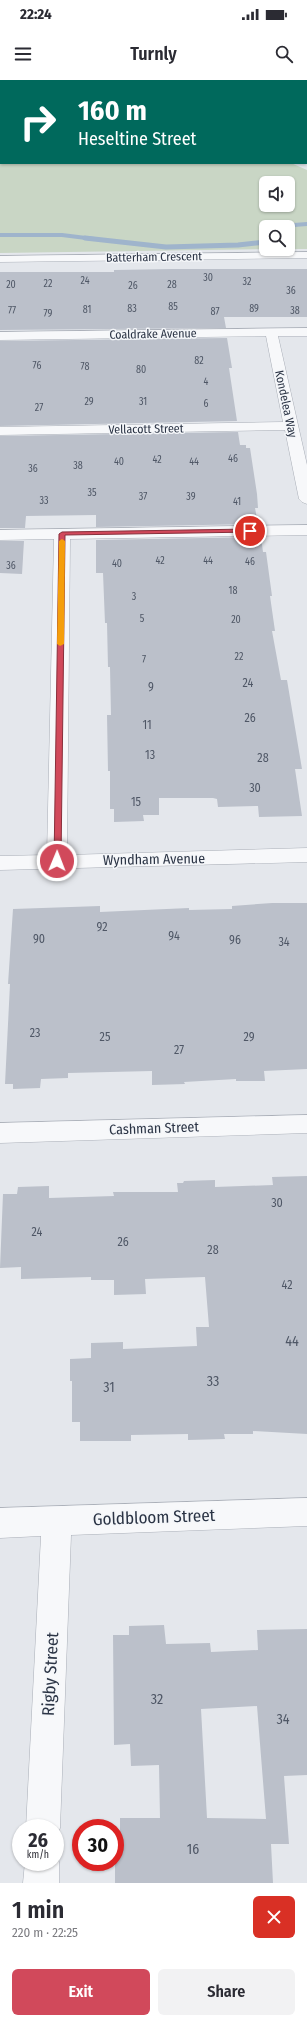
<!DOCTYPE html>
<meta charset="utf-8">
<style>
:root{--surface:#fff;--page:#f2f2f3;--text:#2b2b33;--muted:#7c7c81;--accent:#d1495b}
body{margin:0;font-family:"Fira Sans Condensed",sans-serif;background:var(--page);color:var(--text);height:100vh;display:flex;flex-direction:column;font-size:15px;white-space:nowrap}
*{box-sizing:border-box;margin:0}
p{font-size:13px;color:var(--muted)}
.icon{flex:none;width:22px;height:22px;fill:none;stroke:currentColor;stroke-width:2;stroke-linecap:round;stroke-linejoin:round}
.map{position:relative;height:1803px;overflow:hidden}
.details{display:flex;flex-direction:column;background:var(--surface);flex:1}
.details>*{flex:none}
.hud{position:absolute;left:0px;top:0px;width:307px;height:84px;box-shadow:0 1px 3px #0004;background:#00695c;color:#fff;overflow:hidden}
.buttons{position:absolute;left:259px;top:96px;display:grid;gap:8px}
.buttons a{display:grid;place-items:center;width:36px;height:36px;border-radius:6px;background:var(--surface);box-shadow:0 1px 3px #0004;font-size:20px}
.speed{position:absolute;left:12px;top:1739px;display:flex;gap:8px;font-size:20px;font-weight:700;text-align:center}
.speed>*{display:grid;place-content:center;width:52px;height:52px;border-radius:50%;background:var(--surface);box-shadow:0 1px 3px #0004;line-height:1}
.speed small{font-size:10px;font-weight:400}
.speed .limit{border:6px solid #d22;background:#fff;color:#111}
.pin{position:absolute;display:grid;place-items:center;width:34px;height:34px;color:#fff;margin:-17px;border:2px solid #fff;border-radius:50%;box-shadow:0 1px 4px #0007}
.me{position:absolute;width:44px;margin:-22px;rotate:1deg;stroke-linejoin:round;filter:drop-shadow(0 0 3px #0008)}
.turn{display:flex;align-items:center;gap:14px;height:84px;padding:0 12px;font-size:18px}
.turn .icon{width:52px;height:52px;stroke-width:2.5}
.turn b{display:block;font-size:28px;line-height:34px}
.round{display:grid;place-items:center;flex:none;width:42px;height:42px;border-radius:6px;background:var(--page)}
.headline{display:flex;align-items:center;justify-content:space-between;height:68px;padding:0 12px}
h1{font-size:24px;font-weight:600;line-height:30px}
.cta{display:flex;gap:8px;margin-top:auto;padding:8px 12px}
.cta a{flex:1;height:46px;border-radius:6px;background:var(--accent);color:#fff;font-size:16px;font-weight:600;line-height:46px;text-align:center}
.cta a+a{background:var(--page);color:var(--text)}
.status{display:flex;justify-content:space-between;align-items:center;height:28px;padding:0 20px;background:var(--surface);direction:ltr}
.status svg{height:11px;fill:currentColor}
header{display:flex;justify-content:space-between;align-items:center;height:52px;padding:0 12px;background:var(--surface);font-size:18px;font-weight:600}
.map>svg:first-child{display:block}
</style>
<div class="status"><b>22:24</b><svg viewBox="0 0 49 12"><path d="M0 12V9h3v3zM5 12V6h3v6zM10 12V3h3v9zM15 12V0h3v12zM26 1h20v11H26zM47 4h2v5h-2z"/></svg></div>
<header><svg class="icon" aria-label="menu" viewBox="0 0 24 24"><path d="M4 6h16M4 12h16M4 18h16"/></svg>Turnly<svg class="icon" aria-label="search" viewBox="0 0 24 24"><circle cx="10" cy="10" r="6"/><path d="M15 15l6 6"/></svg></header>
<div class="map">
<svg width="307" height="1803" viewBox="0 0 307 1803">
<rect width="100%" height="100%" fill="#e4e7ec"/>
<g fill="#c9d6c5" fill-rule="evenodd">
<polygon points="136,0 307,0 307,61 306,1"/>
<path d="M0,59L1,83H291L307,90V169H288V147H266V169H279L0,173ZM266,103H288V125H266Z"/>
</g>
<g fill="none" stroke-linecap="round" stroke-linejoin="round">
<g stroke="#9fb4cc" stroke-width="4">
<polyline points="288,153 294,145 307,144"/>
<polyline points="0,155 62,155 94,159"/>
</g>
<polyline stroke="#9fb4cc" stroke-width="5" points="85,158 166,167 238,165 266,162"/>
</g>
<g fill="#bbc0ca" fill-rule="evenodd">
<polygon points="172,189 307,189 307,237 224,237 226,248 0,250 0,192 114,192 114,190"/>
<polygon points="227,258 232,288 229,288 237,341 0,346 0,261"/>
<polygon points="238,352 240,365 246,365 246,368 250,368 257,414 258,428 255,428 258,444 96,447 96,435 26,436 25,448 0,448 0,356"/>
<polygon points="261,457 263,472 266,472 272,516 270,516 275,551 272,551 281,600 287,600 302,689 295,689 302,736 259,737 258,726 218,727 217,719 213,718 159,718 159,735 143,735 144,741 114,742 114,729 110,729 110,691 108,691 107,635 111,635 110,587 108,587 107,543 105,543 103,493 96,493 96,460"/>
<polygon points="0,461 24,461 22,494 0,493"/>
<polygon points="272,823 307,823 307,989 264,991 265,1001 236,1001 236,999 184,1002 185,1004 152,1005 152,991 68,993 68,998 41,999 40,1008 13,1009 13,1004 5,1004 10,904 8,904 13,829 100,826 100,832 189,828 189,830 232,829 232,826"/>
<polygon points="307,1096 307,1354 253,1351 253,1354 224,1354 225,1359 188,1360 188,1354 131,1355 131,1361 80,1361 80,1342 72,1342 72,1301 70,1301 70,1279 91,1278 91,1263 123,1262 123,1269 197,1266 196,1247 209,1247 205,1197 145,1199 146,1214 114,1215 114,1200 91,1200 91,1197 21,1199 21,1187 0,1188 3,1114 17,1114 18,1107 49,1106 49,1118 114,1116 113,1112 178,1112 177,1103 183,1103 184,1101 215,1100 215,1107 273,1105 272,1097"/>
<path d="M164,1545L166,1564L210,1563L211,1572L258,1570L257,1550L307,1549V1695L284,1696L289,1764H271L273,1803H115V1755H120V1738H160L159,1685L131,1686L130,1664L114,1665L113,1555H129V1546ZM257,1626L266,1739L207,1738L201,1629Z"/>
</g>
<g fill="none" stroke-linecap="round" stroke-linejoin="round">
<g stroke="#a9aeb7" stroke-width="1">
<g id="minor">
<rect x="5" y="0" width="11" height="1"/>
<rect x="104" y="0" width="10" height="1"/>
<rect x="0" y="46" width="1" height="6"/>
<rect x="306" y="77" width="1" height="6"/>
<polygon points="307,172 307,178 0,182 0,176"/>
<polygon points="307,248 307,256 278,256 307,385 307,424 302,422 299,419 285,350 0,355 0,347 283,342 266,256 0,260 0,252"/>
<polygon points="307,445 307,455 70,459 67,775 307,768 307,782 0,790 0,776 47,775 54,459 0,460 0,450"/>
<polygon points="307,1035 307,1053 0,1063 0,1043"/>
<polygon points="307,1418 307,1446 71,1455 60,1748 55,1760 55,1748 26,1748 41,1456 0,1458 0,1428"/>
<polygon points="55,1771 59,1782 59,1803 23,1803 25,1782 55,1782"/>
</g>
</g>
<use href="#minor" fill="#f7f8fa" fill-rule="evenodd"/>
</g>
<polygon fill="#d1495b" stroke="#882f3b" points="250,449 253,449 253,452 65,455 61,781 57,784 54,783 59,454 62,452"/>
<polygon fill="#f59e0b" points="62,459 65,461 64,564 60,566 57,564 59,461"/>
<g text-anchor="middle" stroke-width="3" stroke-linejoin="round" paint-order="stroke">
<g font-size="10" fill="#4f5766">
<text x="208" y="201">30</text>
<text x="85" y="204">24</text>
<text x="247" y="205">32</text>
<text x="48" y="207">22</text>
<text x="11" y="208">20</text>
<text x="172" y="208">28</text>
<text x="133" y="209">26</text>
<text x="291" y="214">36</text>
<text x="173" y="230">85</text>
<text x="132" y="232">83</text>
<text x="254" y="232">89</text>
<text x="87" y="233">81</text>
<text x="12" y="234">77</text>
<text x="295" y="234">38</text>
<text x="215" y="235">87</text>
<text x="48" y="237">79</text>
<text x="199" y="284">82</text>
<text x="37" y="289">76</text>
<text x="85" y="290">78</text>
<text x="141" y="293">80</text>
<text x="206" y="305">4</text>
<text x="89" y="325">29</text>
<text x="143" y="325">31</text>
<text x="206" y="327">6</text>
<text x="39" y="331">27</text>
<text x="233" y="382">46</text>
<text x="157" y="383">42</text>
<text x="119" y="385">40</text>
<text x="194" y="385">44</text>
<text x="78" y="389">38</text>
<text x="33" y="392">36</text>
<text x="92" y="416">35</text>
<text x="143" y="420">37</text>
<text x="191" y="420">39</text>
<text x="44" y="424">33</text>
<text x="237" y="425">41</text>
<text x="160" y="484">42</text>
<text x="208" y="484">44</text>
<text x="250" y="485">46</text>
<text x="117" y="487">40</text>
<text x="11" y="489">36</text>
<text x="233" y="514">18</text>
<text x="134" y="520">3</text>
<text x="142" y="542">5</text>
<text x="236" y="543">20</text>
<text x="239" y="580">22</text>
<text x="144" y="583">7</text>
</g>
<g font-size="12" fill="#2b3445" stroke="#f4f6f9">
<text transform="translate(154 177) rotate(-1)" y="4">Batterham Crescent</text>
<text transform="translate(153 254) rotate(-1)" y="4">Coaldrake Avenue</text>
<text transform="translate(286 324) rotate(78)" y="4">Kondelea Way</text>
<text transform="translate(146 349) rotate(-1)" y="4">Vellacott Street</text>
</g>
<g font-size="12" fill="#4f5766">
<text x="248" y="607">24</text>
<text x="151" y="611">9</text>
<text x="250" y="642">26</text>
<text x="147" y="649">11</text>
<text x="150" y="679">13</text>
<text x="263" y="682">28</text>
<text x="255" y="712">30</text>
<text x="136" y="726">15</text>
<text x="102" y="851">92</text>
<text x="174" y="860">94</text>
<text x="39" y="863">90</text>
<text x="235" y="864">96</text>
<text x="284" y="866">34</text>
<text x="35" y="957">23</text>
<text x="105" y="961">25</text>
<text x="249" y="961">29</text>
<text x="179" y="974">27</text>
<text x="277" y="1127">30</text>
<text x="37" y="1156">24</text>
<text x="123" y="1166">26</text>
<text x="213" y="1174">28</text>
<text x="287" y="1209">42</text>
</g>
<g font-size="14" fill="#2b3445" stroke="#f4f6f9">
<text transform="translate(154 779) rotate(-1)" y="5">Wyndham Avenue</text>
<text transform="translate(154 1048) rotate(-2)" y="5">Cashman Street</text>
</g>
<g font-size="14" fill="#4f5766">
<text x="292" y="1266">44</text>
<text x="213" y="1306">33</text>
<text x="109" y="1312">31</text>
<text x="157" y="1624">32</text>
<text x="283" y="1644">34</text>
<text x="193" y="1774">16</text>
</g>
<g font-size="17" fill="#2b3445" stroke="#f4f6f9">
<text transform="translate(154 1437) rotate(-2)" y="6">Goldbloom Street</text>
<text transform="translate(50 1594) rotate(-87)" y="6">Rigby Street</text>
</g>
</g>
</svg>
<div class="buttons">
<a><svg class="icon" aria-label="sound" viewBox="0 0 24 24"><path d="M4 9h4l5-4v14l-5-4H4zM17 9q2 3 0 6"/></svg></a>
<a><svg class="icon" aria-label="search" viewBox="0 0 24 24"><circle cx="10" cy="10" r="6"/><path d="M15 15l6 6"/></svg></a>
</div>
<div class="speed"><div>26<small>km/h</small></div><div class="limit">30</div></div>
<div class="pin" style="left:250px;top:451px;background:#d93025"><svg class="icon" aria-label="arrive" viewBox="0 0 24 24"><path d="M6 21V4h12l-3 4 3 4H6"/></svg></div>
<svg class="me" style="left:57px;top:781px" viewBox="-20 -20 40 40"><circle r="17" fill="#d1495b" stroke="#fff" stroke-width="3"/><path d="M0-11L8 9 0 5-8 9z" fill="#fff"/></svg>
<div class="hud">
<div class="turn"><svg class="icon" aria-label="right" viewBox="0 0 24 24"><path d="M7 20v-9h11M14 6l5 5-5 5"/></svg><div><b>160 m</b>Heseltine Street</div></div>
</div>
</div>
<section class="details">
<div class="headline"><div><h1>1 min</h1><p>220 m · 22:25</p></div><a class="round" style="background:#d93025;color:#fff"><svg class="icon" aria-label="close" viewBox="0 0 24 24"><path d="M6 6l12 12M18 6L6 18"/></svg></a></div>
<div class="cta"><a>Exit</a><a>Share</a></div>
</section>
